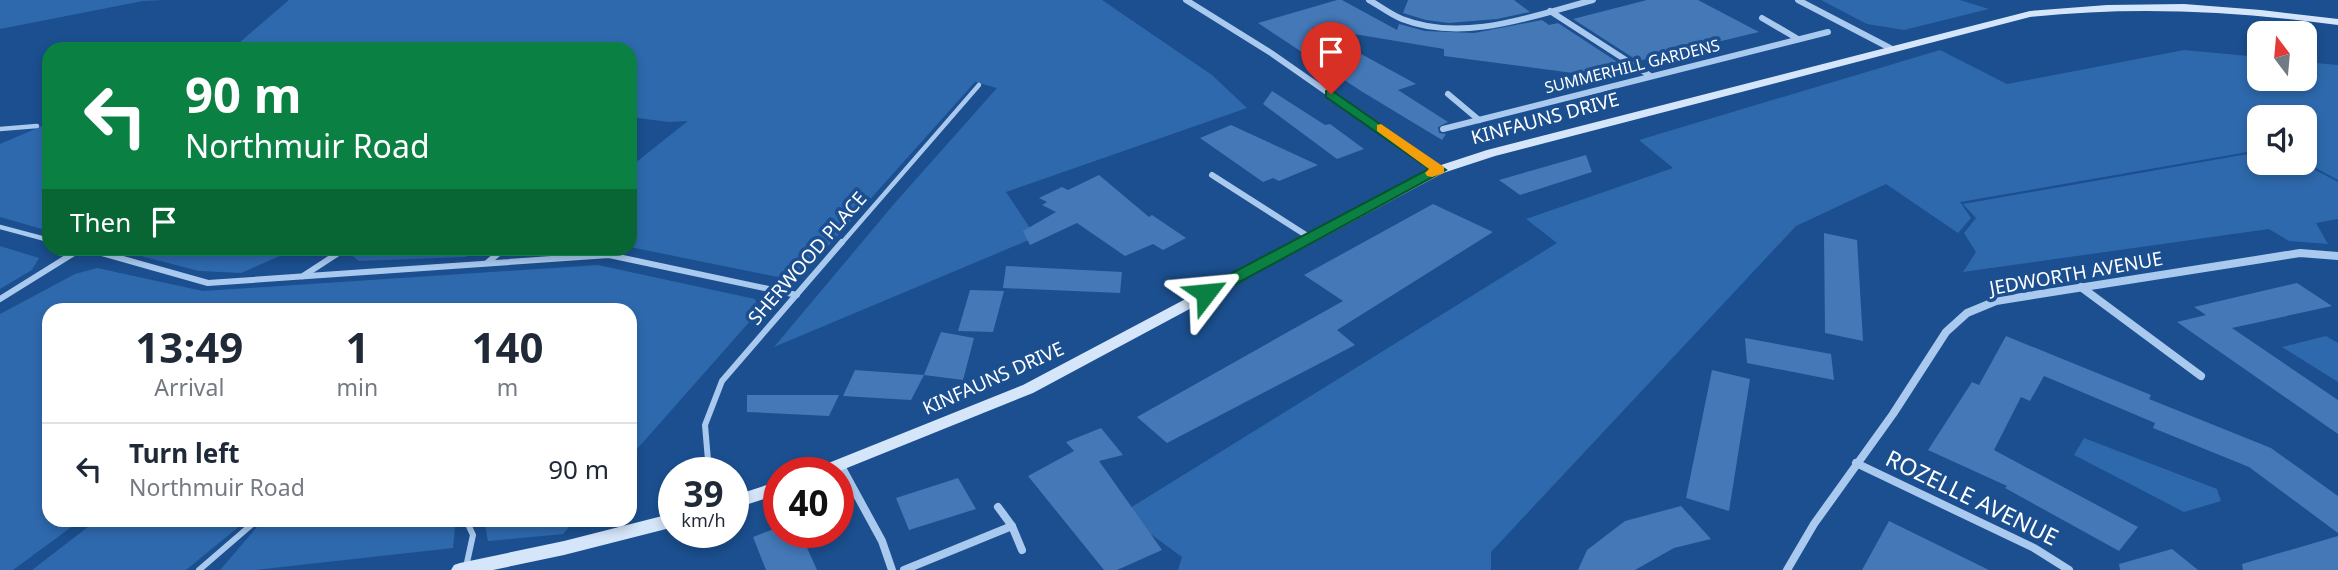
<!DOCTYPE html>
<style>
:root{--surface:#fff;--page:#f2f2f3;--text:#1f2937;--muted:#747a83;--line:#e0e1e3}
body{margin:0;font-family:"Noto Sans",sans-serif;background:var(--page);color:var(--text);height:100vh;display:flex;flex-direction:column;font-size:26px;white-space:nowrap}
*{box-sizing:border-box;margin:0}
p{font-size:23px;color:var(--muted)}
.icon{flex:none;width:38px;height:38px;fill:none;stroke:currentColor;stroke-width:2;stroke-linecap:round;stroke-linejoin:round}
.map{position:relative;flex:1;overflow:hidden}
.panel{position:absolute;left:42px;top:303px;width:595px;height:224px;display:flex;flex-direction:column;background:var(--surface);border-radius:21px;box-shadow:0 4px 10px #0003}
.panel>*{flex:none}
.guide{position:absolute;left:42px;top:42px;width:595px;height:214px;border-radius:21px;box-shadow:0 4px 10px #0003;background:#0b8043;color:#fff;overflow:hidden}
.needle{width:46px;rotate:344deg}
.tools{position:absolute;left:2247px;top:21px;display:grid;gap:14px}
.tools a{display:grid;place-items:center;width:70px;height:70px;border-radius:14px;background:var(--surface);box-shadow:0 4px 10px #0003;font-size:35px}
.speed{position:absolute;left:658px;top:457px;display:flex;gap:14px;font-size:35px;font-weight:700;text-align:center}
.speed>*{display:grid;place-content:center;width:91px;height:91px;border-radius:50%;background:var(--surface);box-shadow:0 4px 10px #0003;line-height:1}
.speed small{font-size:18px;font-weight:400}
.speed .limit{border:10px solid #d22;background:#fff;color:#111}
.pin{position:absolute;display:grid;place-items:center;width:60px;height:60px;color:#fff;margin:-72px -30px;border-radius:50% 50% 50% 0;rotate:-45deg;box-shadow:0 0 7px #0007}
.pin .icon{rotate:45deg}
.me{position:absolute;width:77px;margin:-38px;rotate:61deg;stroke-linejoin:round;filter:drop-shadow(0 0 5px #0008)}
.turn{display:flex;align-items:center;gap:24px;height:147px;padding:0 28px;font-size:32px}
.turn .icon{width:91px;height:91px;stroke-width:2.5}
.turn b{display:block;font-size:49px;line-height:60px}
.then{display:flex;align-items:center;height:66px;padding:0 28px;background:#0003;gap:14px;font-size:26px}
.eta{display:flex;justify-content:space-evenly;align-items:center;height:119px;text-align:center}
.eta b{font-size:42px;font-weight:700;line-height:49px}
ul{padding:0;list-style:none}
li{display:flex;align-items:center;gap:21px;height:91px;padding:0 28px;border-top:2px solid var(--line)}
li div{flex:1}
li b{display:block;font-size:26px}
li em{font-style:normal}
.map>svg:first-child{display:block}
</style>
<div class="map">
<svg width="2338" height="570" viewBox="0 0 2338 570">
<rect width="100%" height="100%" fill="#1b4f8f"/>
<g fill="#2e69ad">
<polygon points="0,0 165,0 143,1 0,29"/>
<polygon points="289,0 1102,0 1212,75 1247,108 1006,192 1036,237 774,347 894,204 997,88 975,82 797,281 630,247 630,167 688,121 669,122 630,117 630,49 232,49"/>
<polygon points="1821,0 1960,0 1989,9 1904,30 1867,24"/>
<polygon points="1940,50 2007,84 2184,50 2259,57 2259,79 2305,79 2305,62 2338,65 2338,180 2305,162 2305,117 2259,117 2259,150 1960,202 1971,218 1958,233 1886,184 1796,226 1491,552 1491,570 1178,570 1182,557 1122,513 1557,243 1526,219 1673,168 1639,140"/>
<polygon points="49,123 49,231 0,217 0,144"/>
<polygon points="2259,152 2259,163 2302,163 2338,182 2338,219 2316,223 2328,244 2289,241 2269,229 1963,272 1976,252 1964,233 1976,218 1963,204"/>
<polygon points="0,246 39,258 32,270 0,289"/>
<polygon points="357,248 490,248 490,249 465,257 359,261 350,254"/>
<polygon points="114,249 296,249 241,273 199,271"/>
<polygon points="598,265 755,299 759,311 630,457 630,310 49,310 49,520 81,520 13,570 0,570 0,314 75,274 97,268 203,291"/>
<polygon points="2326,336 2338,343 2338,382 2282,347"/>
<polygon points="2084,438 2217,489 2221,501 2184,512 2074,455"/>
<polygon points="97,520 247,520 186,570 32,570"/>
<polygon points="263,520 436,520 455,527 453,548 255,570 220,570"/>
<polygon points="484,520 575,520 563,534 488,541"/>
</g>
<g fill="#4478b7">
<polygon points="1337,0 1342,0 1397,30 1399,24 1425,31 1474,33 1542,20 1549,25 1558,23 1622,65 1604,69 1618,79 1444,56 1444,49 1312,27 1416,84 1398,90 1448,122 1438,127 1439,133 1446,134 1442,140 1361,91 1258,23"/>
<polygon points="1408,0 1514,0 1530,12 1497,19 1449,23 1426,20 1403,13"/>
<polygon points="1647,0 1698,0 1759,32 1638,61 1573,19"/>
<polygon points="1272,91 1325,125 1330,124 1364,149 1337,159 1263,104"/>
<polygon points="1231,125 1318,165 1279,181 1273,178 1263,182 1200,138"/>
<polygon points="1586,155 1592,172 1520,195 1499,180"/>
<polygon points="1099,175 1149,217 1152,215 1186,238 1163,250 1153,244 1125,256 1077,223 1030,245 1023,231 1056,212 1042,205 1047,202 1039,198 1062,187 1068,190"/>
<polygon points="1433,204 1493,232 1337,330 1355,345 1167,443 1137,417 1343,301 1304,275"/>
<polygon points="1824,233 1857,240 1863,341 1825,333"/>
<polygon points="1006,266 1122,272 1120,293 1003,288"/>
<polygon points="2297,283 2332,306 2232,328 2338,400 2338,434 2177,322 2206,315 2194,307"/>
<polygon points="970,290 1004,291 993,332 958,331"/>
<polygon points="941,332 974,338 963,380 924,375"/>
<polygon points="2006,336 2151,395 2149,399 2271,448 2338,496 2338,533 2249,467 2153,428 2155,423 2044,376 2030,401 2021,397 1994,450 2138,527 2119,551 2005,488 2007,486 1928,450 1972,382 1979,385"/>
<polygon points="1745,338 1831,354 1834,380 1747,363"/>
<polygon points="855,370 924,375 911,400 843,396"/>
<polygon points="1712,370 1750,379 1729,511 1686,498"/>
<polygon points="747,395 839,395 829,416 747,412"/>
<polygon points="1101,428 1123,455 1099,461 1162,550 1117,570 1104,570 1028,476 1074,451 1066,442"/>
<polygon points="958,478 976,509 909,530 896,498"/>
<polygon points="1681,506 1711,539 1674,548 1635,570 1578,570 1587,550 1625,521"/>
<polygon points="1889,521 1989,570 1862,570"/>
<polygon points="779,527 779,532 800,532 817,570 766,570 753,537"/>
<polygon points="2338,536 2338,570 2243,570 2242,564"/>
<polygon points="2172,549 2198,570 2120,570 2119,564"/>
</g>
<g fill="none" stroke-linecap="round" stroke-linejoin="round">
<g stroke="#a9c9ee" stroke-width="4.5">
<polyline points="0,129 37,126"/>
<polyline points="630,136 630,140"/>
<polyline points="0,227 49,240"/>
<polyline points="841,244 979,85"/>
</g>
<g stroke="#a9c9ee" stroke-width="6">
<polyline points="84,248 208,283 609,255 797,295"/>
<polyline points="488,262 505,248"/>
<polyline points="303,276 346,248"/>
<polyline points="0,299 82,248"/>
<polyline points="709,472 705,425 722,381 842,242"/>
<polyline points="466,520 473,535 466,567"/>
<polyline points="199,570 257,520"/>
</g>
<g stroke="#a9c9ee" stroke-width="6">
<polyline points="1186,0 1271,53 1439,170"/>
<path d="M1369,0C1380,6 1390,14 1402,19C1463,43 1533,16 1593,0"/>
<polyline points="1798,0 1890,48"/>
<polyline points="1550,11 1649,75"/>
<polyline points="1762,18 1798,39"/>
<polyline points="1448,94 1479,120"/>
<polyline points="1443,129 1828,32"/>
<polyline points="1212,175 1309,237"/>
</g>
<g stroke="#a9c9ee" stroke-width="8">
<polyline points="2081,287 2201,376"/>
<polyline points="1856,463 2034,548 2069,570"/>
<polyline points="841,466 882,541 892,570"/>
<polyline points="998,507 1012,526 1022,550"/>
<polyline points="904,570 1012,526"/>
<polyline points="1787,570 1814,524 1893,414 1946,332 1967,313 1996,301 2300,253 2338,256"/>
</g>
<g fill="#d6e6fa" fill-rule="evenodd">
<path d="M2184,4L2261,10L2338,19V25C2235,11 2134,6 2030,17L1495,156L1443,173L1033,393L837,472H814L816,468L1023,385L1435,167L1487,150L2030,11L2107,5Z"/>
<polygon points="779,481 779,494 733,509 733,496"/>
<polygon points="674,513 674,527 564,555 493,570 451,570 454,565 460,563 564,541"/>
</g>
</g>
<polygon fill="#0b8043" stroke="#07532c" stroke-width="2" points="1331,90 1446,170 1212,297 1200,297 1198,293 1200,290 1429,169 1326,97 1326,91"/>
<polygon fill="#f59e0b" points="1381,124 1444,167 1444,173 1432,177 1427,176 1425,173 1429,169 1377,131 1377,125"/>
<g text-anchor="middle" stroke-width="7" stroke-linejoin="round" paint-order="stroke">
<g font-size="16" fill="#fff" stroke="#1b4f8f">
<text transform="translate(1632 66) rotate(-14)" y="6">SUMMERHILL GARDENS</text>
</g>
<g font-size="19" fill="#fff" stroke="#1b4f8f">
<text transform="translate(1545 118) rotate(-15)" y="7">KINFAUNS DRIVE</text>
<text transform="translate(807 258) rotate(-49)" y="7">SHERWOOD PLACE</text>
<text transform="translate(2076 273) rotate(-10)" y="7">JEDWORTH AVENUE</text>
<text transform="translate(993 378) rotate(-24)" y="7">KINFAUNS DRIVE</text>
</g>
<g font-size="23" fill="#fff" stroke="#1b4f8f">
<text transform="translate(1972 498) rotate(26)" y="8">ROZELLE AVENUE</text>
</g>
</g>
</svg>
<div class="tools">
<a><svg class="needle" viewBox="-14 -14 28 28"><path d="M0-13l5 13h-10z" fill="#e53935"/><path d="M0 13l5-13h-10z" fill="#747a83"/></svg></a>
<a><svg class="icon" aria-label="sound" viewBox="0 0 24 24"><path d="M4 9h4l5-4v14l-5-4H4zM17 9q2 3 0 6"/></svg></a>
</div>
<div class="speed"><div>39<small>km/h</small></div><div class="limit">40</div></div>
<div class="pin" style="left:1331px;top:94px;background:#d93025"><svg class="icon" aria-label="arrive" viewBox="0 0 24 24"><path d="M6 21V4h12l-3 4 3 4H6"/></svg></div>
<svg class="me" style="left:1206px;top:293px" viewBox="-20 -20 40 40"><path d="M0-17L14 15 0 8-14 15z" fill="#0b8043" stroke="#fff" stroke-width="4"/></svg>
<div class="guide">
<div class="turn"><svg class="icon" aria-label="left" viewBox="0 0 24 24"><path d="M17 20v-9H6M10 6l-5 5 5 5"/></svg><div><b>90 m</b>Northmuir Road</div></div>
<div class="then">Then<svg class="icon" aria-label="arrive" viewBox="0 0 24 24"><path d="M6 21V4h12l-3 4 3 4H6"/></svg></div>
</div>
<section class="panel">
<div class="eta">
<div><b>13:49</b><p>Arrival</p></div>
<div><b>1</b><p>min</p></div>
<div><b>140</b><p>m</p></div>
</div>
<ul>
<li><svg class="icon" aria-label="left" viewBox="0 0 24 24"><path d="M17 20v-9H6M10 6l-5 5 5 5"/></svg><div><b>Turn left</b><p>Northmuir Road</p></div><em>90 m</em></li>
</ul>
</section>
</div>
